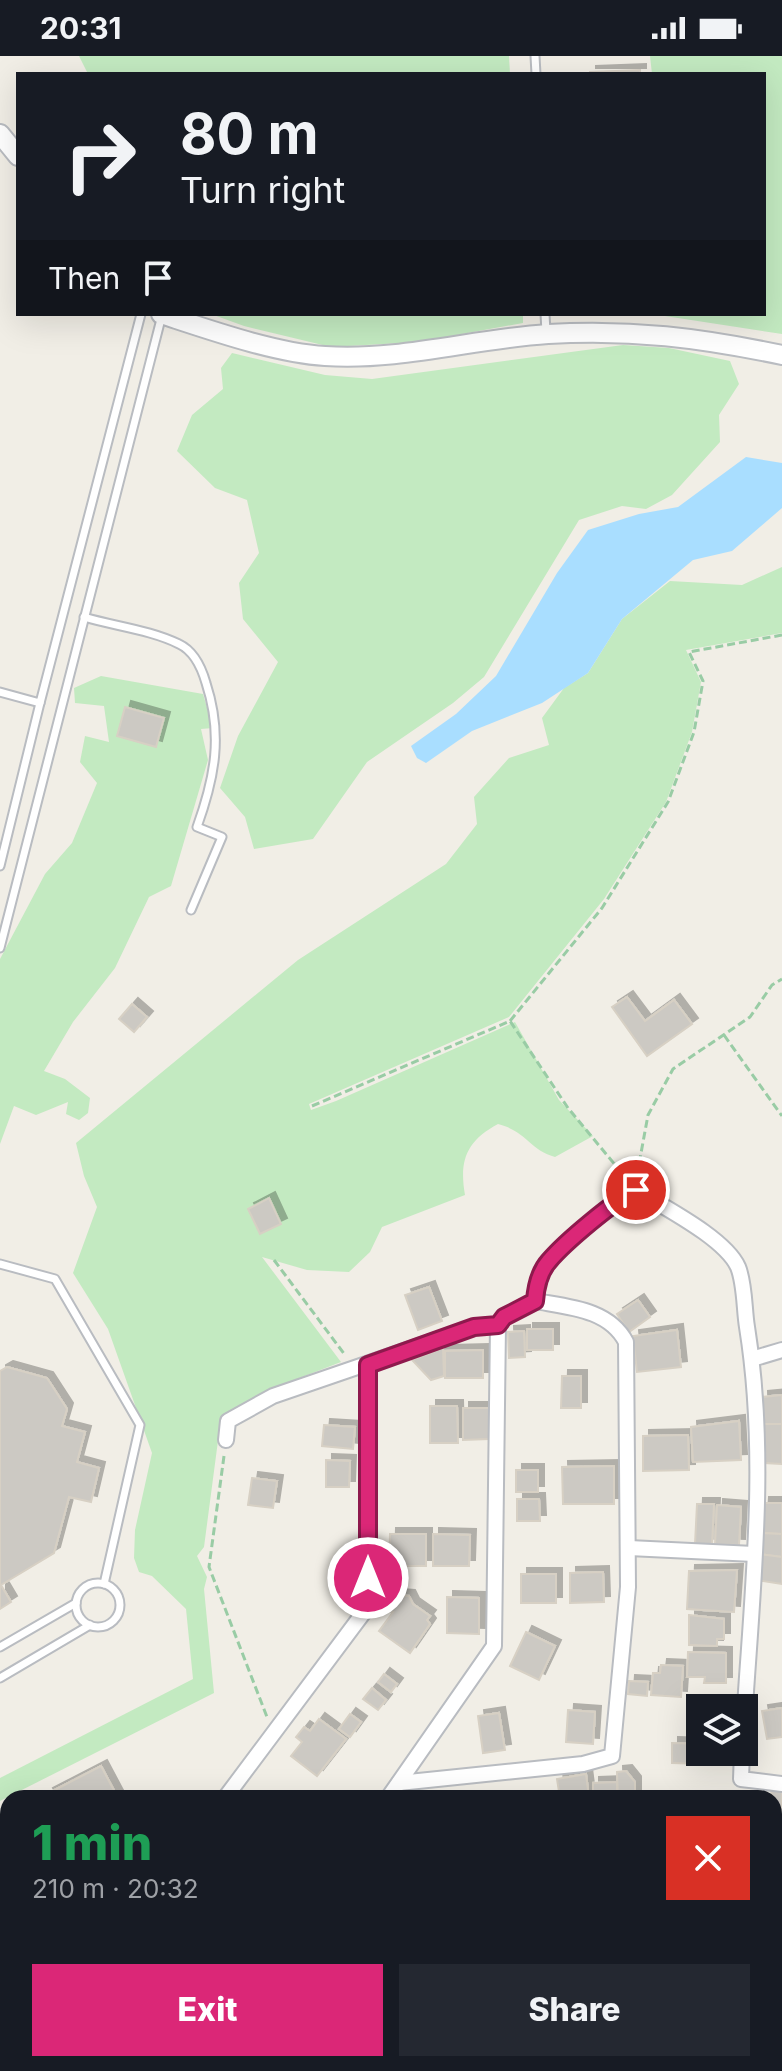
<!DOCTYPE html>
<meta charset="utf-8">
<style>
:root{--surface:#171b24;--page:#242831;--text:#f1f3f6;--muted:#9ea1a6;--accent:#db2777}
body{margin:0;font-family:Inter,sans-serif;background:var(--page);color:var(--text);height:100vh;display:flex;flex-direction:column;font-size:30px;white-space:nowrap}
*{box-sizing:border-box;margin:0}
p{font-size:26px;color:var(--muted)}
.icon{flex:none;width:44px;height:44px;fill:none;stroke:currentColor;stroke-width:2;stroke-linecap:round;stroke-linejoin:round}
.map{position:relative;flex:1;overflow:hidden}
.side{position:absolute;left:0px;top:1734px;width:782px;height:282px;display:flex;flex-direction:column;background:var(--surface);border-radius:24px 24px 0 0;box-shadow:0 8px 32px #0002}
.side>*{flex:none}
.guide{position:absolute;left:16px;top:16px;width:750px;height:244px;border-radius:0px;box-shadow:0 8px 32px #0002;background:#171b24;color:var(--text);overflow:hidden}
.tools{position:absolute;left:686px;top:1638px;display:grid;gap:16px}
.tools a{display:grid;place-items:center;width:72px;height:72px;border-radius:0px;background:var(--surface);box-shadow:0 8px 32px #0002;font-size:40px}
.pin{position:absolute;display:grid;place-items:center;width:68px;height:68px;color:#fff;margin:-34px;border:4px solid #fff;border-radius:50%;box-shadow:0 2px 8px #0007}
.me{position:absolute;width:88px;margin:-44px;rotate:0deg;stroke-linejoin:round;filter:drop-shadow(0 0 6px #0008)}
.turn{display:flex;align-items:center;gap:28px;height:168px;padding:0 32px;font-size:36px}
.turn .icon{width:104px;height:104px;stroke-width:2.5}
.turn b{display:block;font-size:56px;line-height:68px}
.then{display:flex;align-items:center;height:76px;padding:0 32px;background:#0003;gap:16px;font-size:30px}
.round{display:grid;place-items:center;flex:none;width:84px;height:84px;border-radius:0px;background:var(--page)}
.head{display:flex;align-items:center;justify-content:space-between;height:136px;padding:0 32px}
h1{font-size:48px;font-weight:800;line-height:60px;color:#1e9e55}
.cta{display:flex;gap:16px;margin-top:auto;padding:16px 32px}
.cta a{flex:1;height:92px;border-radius:0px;background:var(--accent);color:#fff;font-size:32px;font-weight:800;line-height:92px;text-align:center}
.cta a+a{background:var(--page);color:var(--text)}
.status{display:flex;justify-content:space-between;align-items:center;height:56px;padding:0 40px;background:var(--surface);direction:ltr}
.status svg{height:22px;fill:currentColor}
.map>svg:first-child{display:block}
</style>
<div class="status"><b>20:31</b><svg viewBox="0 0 49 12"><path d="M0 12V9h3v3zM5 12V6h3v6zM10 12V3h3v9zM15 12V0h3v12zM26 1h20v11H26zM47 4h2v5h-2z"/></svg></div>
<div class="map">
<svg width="782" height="2015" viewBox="0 0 782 2015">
<defs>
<filter id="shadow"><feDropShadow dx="6" dy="-6" stdDeviation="0" flood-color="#0004"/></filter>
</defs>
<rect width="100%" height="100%" fill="#f1eee6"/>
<g fill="#c3eac1">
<polygon points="79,0 509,0 510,18 88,18"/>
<polygon points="650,0 782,0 782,278 652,258 764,258 764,18 652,18"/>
<polygon points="211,258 523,258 523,267 418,286 331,291 244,270"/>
<polygon points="623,289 669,292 730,305 739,328 719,359 720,386 672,439 646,453 622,450 579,464 484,621 453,647 367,706 313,783 254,793 245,761 220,732 238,680 278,606 243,563 239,527 259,497 247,444 215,432 177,395 192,359 223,333 221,312 232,297 325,319 372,323"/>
<path d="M782,511V577L686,594L701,626L692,676L666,746L604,843L509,961L309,1048L311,1054L336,1045L515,966L559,1044L593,1080L555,1101C527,1092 528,1076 498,1068C466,1085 459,1105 465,1139L382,1171L370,1196L349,1216L307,1214L262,1201L341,1306L271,1333L221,1362L204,1491L197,1500L207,1521L204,1533L214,1637L0,1745V1722L193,1623L186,1553L152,1520L139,1516L134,1502L135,1474L152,1397L108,1273L73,1217L97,1151L84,1120L76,1087L298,904L446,808L477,768L474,741L509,702L549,689L542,662L564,632L588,617L622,563L670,525L742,529Z"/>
<polygon points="101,620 203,638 213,672 201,673 208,704 171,830 149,841 115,912 73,966 44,1015 65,1023 90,1042 88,1057 79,1064 66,1058 68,1046 36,1059 14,1050 0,1088 0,903 45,818 72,787 97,727 80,706 85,680 109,686 104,650 75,647 74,632"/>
</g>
<polygon fill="#a9deff" points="746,401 782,407 782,452 732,495 693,504 622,563 588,617 542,647 472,675 426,707 417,702 411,690 456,658 496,620 557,517 588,474 639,458 678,451"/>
<g fill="#ccc9c3" stroke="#d7d0c4" stroke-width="2" filter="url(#shadow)">
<polygon points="640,14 640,18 590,18 590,16"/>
<polygon points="125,651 164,662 156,691 117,680"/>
<polygon points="627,941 645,965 674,944 692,968 647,1000 612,951"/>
<polygon points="132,948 147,961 134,976 119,963"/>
<polygon points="269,1142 281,1168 260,1178 248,1153"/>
<polygon points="429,1231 442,1265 418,1274 405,1239"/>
<polygon points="638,1244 650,1261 629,1276 617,1258"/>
<rect x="527" y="1273" width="26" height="21"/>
<polygon points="677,1274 681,1311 637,1316 633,1280"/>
<polygon points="524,1275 525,1301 509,1302 508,1276"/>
<polygon points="443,1292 444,1320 431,1324 412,1304"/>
<polygon points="483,1294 483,1322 445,1322 445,1295"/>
<polygon points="7,1311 47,1322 67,1353 62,1370 85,1376 77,1406 99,1412 91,1446 69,1441 54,1497 1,1529 11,1546 0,1553 0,1315"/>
<polygon points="562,1320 581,1320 581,1352 561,1352"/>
<polygon points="782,1339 782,1368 763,1368 762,1341"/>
<polygon points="430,1350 457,1350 458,1387 430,1387"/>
<polygon points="463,1352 489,1352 489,1383 463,1384"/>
<polygon points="739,1365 741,1404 693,1406 691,1371"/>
<polygon points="763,1368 782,1368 782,1408 764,1407"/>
<polygon points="324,1369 355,1371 353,1393 322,1390"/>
<polygon points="688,1379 689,1414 643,1415 643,1380"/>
<polygon points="326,1404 350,1405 349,1431 326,1431"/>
<polygon points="614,1410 614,1448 563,1448 562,1411"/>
<rect x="516" y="1414" width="22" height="22"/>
<polygon points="252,1422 277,1425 273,1452 248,1449"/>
<polygon points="517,1443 539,1443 540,1465 517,1465"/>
<polygon points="763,1447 782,1447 782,1478 761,1477"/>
<polygon points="697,1448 714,1448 712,1489 695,1488"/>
<polygon points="717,1449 741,1451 739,1489 715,1488"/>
<polygon points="761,1477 782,1478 782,1501 759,1498"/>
<polygon points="390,1478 426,1478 426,1510 389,1510"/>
<polygon points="433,1478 470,1479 469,1510 433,1510"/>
<polygon points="759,1498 782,1501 782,1528 756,1524"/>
<polygon points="737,1514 734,1556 687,1553 689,1515"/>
<polygon points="603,1516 604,1546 570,1547 570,1517"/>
<rect x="521" y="1518" width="35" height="29"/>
<polygon points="381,1538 409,1540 413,1548 430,1560 427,1564 430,1568 410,1597 379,1575 393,1556 380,1555"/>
<polygon points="447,1541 479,1542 479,1578 447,1577"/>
<polygon points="689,1559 724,1563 724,1583 717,1583 717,1590 689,1589"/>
<polygon points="526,1576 555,1590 539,1624 510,1610"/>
<polygon points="688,1596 726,1597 726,1627 704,1627 705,1621 687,1621"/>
<polygon points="661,1609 683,1610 681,1641 651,1639 653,1617 660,1617"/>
<polygon points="384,1618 397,1628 391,1636 378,1626"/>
<polygon points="629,1625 648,1626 647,1640 628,1638"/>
<polygon points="372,1632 386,1644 378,1654 363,1643"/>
<polygon points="782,1652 782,1681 767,1683 762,1655"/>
<polygon points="568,1654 595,1656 593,1688 566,1686"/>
<polygon points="499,1657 505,1694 483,1697 478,1660"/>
<polygon points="350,1658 361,1666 350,1681 339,1673"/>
<polygon points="319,1663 346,1683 317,1720 291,1700 302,1686 296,1681 304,1671 310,1675"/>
<polygon points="672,1687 700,1688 702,1708 672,1707"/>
<polygon points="101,1710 118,1742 49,1742 47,1738"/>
<polygon points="626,1715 635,1726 635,1742 618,1742 617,1716"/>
<polygon points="586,1718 589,1742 560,1742 557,1723"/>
<polygon points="617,1726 617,1742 593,1742 593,1727"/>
<polygon points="771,1732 782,1734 781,1765 774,1764"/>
<polygon points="8,1912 8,1937 0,1941 0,1916"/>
<polygon points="8,1943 8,1958 0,1962 0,1947"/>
<polygon points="774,1984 782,1985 782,2015 767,2012 768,2008 774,2008"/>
<polygon points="27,2008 63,2008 65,2012 31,2015"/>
</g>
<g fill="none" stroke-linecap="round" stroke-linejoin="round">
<g stroke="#b9bcc1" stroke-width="11">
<g id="service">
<polyline points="535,0 536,18"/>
<polyline points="545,258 546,276"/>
<path d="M84,561C114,570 151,574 179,588C194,595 202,613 206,627C223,679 215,721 197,771L222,781L191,854"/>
<polyline points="0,636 40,647 141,258"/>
<polyline points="0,810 40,647"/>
<polyline points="0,892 162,259"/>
<polyline points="0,1208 55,1223 140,1369 104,1528"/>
<circle cx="98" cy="1549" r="22"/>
<polyline points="0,1591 76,1547"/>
<polyline points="0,1622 90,1569"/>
</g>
</g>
<g stroke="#b9bcc1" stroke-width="18">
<g id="minor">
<polyline points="752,1303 782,1294"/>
<polyline points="226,1384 228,1365 273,1340 474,1271 498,1269"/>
<polyline points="629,1492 754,1498"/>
<polyline points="742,1696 741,1723 782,1728"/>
<path d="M399,1727L583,1708L612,1700L628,1531L626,1286C609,1253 568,1251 535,1245"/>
<polyline points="225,1742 367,1552 368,1309"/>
<path d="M388,1742L494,1590L498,1269L504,1261L535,1245C536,1231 540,1215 549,1205C565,1186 615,1144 636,1134C663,1151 725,1182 738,1211C745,1228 744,1253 747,1271C768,1402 752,1535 744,1666"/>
<polyline points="774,1920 782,1888"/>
<polyline points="0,1993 8,2007"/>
<polyline points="169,2015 176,2008"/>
<polyline points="630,2015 636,2008"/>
<polyline points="751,2015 752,2008"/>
</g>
</g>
<g stroke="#b9bcc1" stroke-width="22">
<g id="tertiary">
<polyline points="0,78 18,100"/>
<path d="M161,258C210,274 275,297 325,300C400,305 473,283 548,278C631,273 701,282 782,299"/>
</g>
</g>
<g stroke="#99cca5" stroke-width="3" stroke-dasharray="8 4" stroke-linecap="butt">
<polyline points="510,965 602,852 668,746 694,676 703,625 689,596 782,579"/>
<polyline points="724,979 782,1060"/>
<polyline points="312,1050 510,965 568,1052 626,1122"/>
<polyline points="637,1119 648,1059 673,1013 750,961 772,929 782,923"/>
<polyline points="274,1204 345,1299"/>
<polyline points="224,1400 209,1511 267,1661"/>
</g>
<use href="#service" stroke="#fff" stroke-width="7"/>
<use href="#minor" stroke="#fff" stroke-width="14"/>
<use href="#tertiary" stroke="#fff" stroke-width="18"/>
</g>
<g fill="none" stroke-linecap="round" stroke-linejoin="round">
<g stroke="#8e194d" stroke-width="20">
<path id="route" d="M368,1522V1309L474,1271L498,1269L504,1261L535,1245C536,1231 540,1215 549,1205C565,1186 615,1144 636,1134"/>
</g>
<use href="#route" stroke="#db2777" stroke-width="14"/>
</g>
</svg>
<div class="tools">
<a><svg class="icon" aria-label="layers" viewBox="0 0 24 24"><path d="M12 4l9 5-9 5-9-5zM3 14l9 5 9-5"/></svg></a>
</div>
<div class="pin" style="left:636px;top:1134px;background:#d93025"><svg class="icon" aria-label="arrive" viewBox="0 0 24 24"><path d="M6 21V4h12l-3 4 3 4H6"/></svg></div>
<svg class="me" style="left:368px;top:1522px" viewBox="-20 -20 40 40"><circle r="17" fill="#db2777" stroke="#fff" stroke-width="3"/><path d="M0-11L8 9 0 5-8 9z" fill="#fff"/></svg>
<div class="guide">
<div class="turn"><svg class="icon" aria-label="right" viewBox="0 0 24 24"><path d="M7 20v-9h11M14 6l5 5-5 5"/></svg><div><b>80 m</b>Turn right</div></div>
<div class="then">Then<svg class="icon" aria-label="arrive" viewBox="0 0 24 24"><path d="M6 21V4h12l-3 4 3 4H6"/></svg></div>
</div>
<section class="side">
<div class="head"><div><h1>1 min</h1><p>210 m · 20:32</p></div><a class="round" style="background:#d93025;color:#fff"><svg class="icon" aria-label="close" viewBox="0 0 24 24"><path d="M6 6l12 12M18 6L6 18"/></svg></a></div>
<div class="cta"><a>Exit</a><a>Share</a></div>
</section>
</div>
